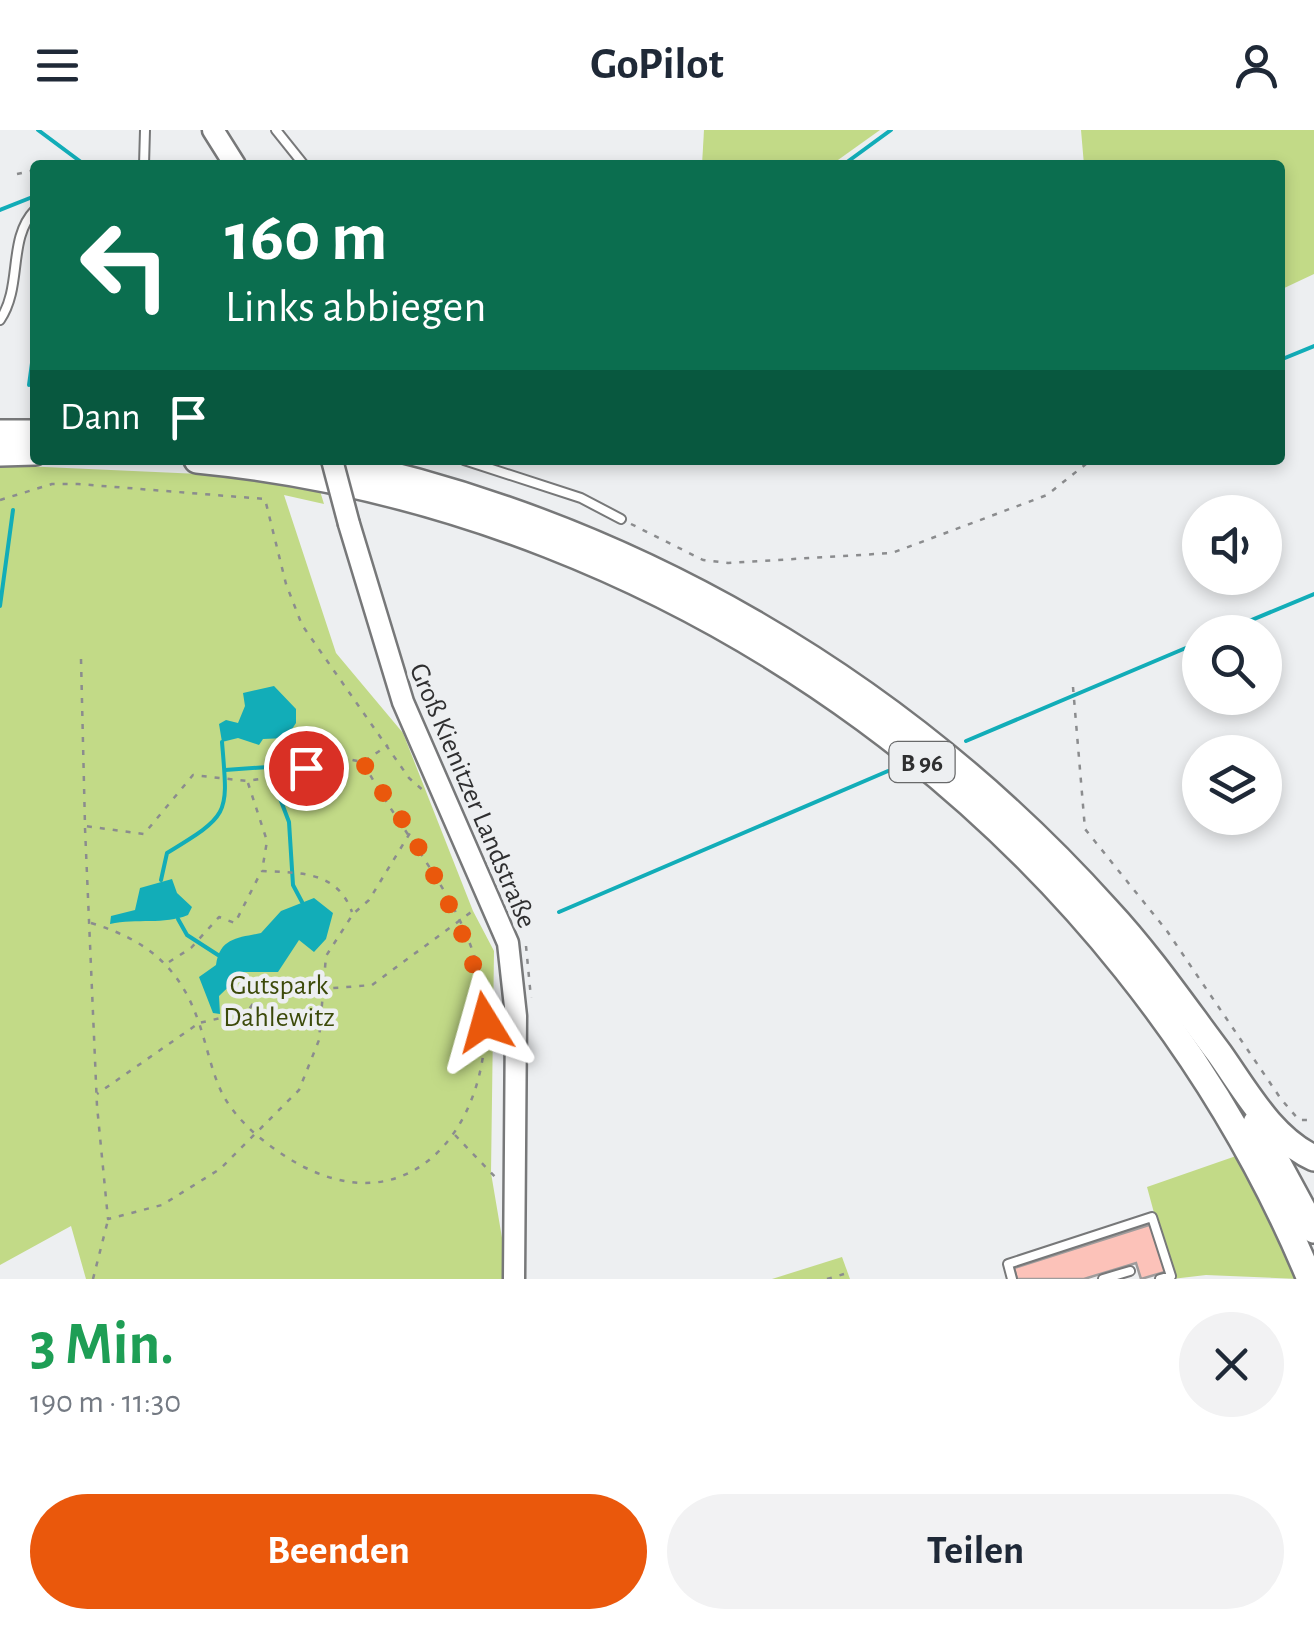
<!DOCTYPE html>
<html lang="de">
<meta charset="utf-8">
<style>
:root{--surface:#fff;--page:#f2f2f3;--text:#1f2937;--muted:#747a83;--accent:#ea580c}
body{margin:0;font-family:"Alegreya Sans",sans-serif;background:var(--page);color:var(--text);height:100vh;display:flex;flex-direction:column;font-size:38px;white-space:nowrap}
*{box-sizing:border-box;margin:0}
p{font-size:32px;color:var(--muted)}
.icon{flex:none;width:55px;height:55px;fill:none;stroke:currentColor;stroke-width:2;stroke-linecap:round;stroke-linejoin:round}
.map{position:relative;height:1149px;overflow:hidden}
.panel{display:flex;flex-direction:column;background:var(--surface);flex:1}
.panel>*{flex:none}
.top-card{position:absolute;left:30px;top:30px;width:1255px;height:305px;border-radius:10px;box-shadow:0 5px 15px #0003;background:#0b6e4f;color:#fff;overflow:hidden}
.tools{position:absolute;left:1182px;top:365px;display:grid;gap:20px}
.tools a{display:grid;place-items:center;width:100px;height:100px;border-radius:50%;background:var(--surface);box-shadow:0 5px 15px #0003;font-size:50px}
.pin{position:absolute;display:grid;place-items:center;width:85px;height:85px;color:#fff;margin:-42px;border:5px solid #fff;border-radius:50%;box-shadow:0 2px 10px #0007}
.me{position:absolute;width:110px;margin:-55px;rotate:352deg;stroke-linejoin:round;filter:drop-shadow(0 0 8px #0008)}
.turn{display:flex;align-items:center;gap:35px;height:210px;padding:0 30px;font-size:45px}
.turn .icon{width:130px;height:130px;stroke-width:2.5}
.turn b{display:block;font-size:70px;line-height:85px}
.then{display:flex;align-items:center;height:95px;padding:0 30px;background:#0003;gap:20px;font-size:38px}
.round{display:grid;place-items:center;flex:none;width:105px;height:105px;border-radius:52px;background:var(--page)}
.overview{display:flex;align-items:center;justify-content:space-between;height:170px;padding:0 30px}
h1{font-size:60px;font-weight:700;line-height:75px;color:#1e9e55}
.cta{display:flex;gap:20px;margin-top:auto;padding:20px 30px}
.cta a{flex:1;height:115px;border-radius:60px;background:var(--accent);color:#fff;font-size:40px;font-weight:700;line-height:115px;text-align:center}
.cta a+a{background:var(--page);color:var(--text)}
header{display:flex;justify-content:space-between;align-items:center;height:130px;padding:0 30px;background:var(--surface);font-size:45px;font-weight:700}
.map>svg:first-child{display:block}
</style>
<header><svg class="icon" aria-label="menu" viewBox="0 0 24 24"><path d="M4 6h16M4 12h16M4 18h16"/></svg>GoPilot<svg class="icon" aria-label="person" viewBox="0 0 24 24"><circle cx="12" cy="8" r="4"/><path d="M4 21q1-7 8-7t8 7"/></svg></header>
<div class="map">
<svg width="1314" height="1149" viewBox="0 0 1314 1149">
<rect width="100%" height="100%" fill="#edeff1"/>
<g fill="#c2da87">
<polygon points="704,0 880,0 831,35 702,35"/>
<polygon points="1081,0 1314,0 1314,144 1280,160 1280,35 1084,35"/>
<polygon points="0,335 222,345 320,361 324,374 284,365 336,523 403,603 473,781 494,821 491,1043 509,1149 86,1149 71,1096 0,1135"/>
<polygon points="1236,1026 1298,1149 1206,1145 1172,1149 1147,1057"/>
<polygon points="842,1127 850,1149 772,1149"/>
</g>
<g fill="#12adb8">
<polygon points="274,556 296,579 296,593 286,608 263,609 259,615 238,608 222,612 219,594 226,590 238,593 245,576 243,563"/>
<path d="M172,749L177,763L192,777L188,785C164,795 137,788 110,794L111,786L135,780L140,758Z"/>
<path d="M314,768L333,783L326,809L314,822L299,810L278,842H244L219,866L220,884L213,883L199,847L216,835C220,807 239,808 261,803L281,781Z"/>
</g>
<g fill="none" stroke-linecap="round" stroke-linejoin="round">
<g stroke="#12adb8" stroke-width="4">
<polyline points="38,0 85,35"/>
<polyline points="843,35 891,0"/>
<polyline points="0,80 35,66"/>
<polyline points="1280,230 1314,216"/>
<polyline points="29,255 35,211"/>
<polyline points="0,476 13,380"/>
<polyline points="1223,502 1314,464"/>
<polyline points="966,611 1200,512"/>
<polyline points="225,640 268,637 289,692 293,755 302,772"/>
<path d="M161,750L167,723C231,684 228,685 222,612"/>
<polyline points="559,782 888,641"/>
<polyline points="178,789 187,805 218,825"/>
</g>
</g>
<polygon fill="#fcc2b9" stroke="#9f9c9c" stroke-width="2.5" points="1152,1094 1168,1141 1141,1149 1136,1133 1084,1149 1017,1149 1014,1138"/>
<g fill="none" stroke-linecap="round" stroke-linejoin="round">
<g stroke="#777879" stroke-width="12">
<g id="lane">
<polyline points="276,0 304,35"/>
<polyline points="144,35 145,0"/>
<path d="M0,190C23,156 7,109 35,80"/>
<polyline points="464,330 581,368 621,389"/>
<polyline points="1012,1149 1008,1134 1152,1087 1171,1146 1160,1149"/>
<polyline points="1103,1149 1130,1141"/>
</g>
</g>
<g stroke="#777879" stroke-width="25">
<g id="secondary">
<polyline points="213,0 235,35"/>
<polyline points="349,394 403,572 508,813 516,886 514,1149"/>
</g>
</g>
<g stroke="#777879" stroke-width="30">
<g id="highway">
<polyline points="0,303 35,303"/>
<polyline points="0,323 35,322"/>
<path d="M197,330C681,377 1124,701 1310,1149"/>
<path d="M327,330C629,393 901,551 1107,780C1148,824 1183,875 1219,923C1246,961 1271,1008 1314,1028"/>
<polyline points="1256,993 1314,1100"/>
</g>
</g>
<g stroke="#8b8c8e" stroke-width="2.5" stroke-dasharray="5 8" stroke-linecap="butt">
<polyline points="57,35 61,35"/>
<polyline points="17,44 35,40"/>
<polyline points="0,370 52,354 78,354 265,369 286,454 302,495 409,648 425,662"/>
<polyline points="631,394 703,430 728,433 892,423 1047,365 1091,330"/>
<path d="M81,529L85,696L144,704L193,645L247,651L291,644L330,626L363,632C401,704 464,769 481,851C506,974 420,1110 288,1028C263,1012 238,992 223,965C212,944 207,916 199,893L97,964"/>
<polyline points="1073,557 1085,699 1167,801 1281,969 1299,990 1314,990"/>
<polyline points="365,631 388,615"/>
<path d="M248,653L267,711L262,741C301,743 337,741 352,782"/>
<polyline points="85,698 97,976 108,1089 162,1075 220,1039 299,960 319,910 326,826 353,784 369,770 410,703"/>
<polyline points="504,760 522,803"/>
<path d="M91,793C147,810 180,837 199,893L247,882L260,864L372,855L474,780"/>
<polyline points="526,816 531,868"/>
<polyline points="169,832 191,818 219,787 235,793 261,742"/>
<polyline points="455,1005 498,1050"/>
<polyline points="93,1149 108,1090"/>
<polyline points="827,1149 844,1144"/>
</g>
<use href="#lane" stroke="#fff" stroke-width="8"/>
<use href="#secondary" stroke="#fff" stroke-width="20"/>
<use href="#highway" stroke="#fff" stroke-width="25"/>
<g stroke="#777879" stroke-width="25" stroke-linecap="butt">
<polyline id="secondary-bridge" points="332,330 349,394"/>
</g>
<use href="#secondary-bridge" stroke="#fff" stroke-width="20"/>
</g>
<g fill="none" stroke-linecap="round" stroke-linejoin="round">
<path stroke="#ea580c" stroke-width="18" stroke-dasharray="0 32.4" d="M306,638L330,626L363,632C377,658 397,679 411,704C445,764 478,822 485,892"/>
</g>
<g text-anchor="middle" stroke-width="9" stroke-linejoin="round" paint-order="stroke">
<rect fill="#edeff1" stroke="#68696a" stroke-width="2.5" x="889.5" y="612" width="65" height="40" rx="8"/>
<g font-size="25" font-weight="bold" fill="#2f2f30">
<text x="922" y="641">B 96</text>
</g>
<g font-size="28" fill="#2f2f30" stroke="#edeff1">
<text transform="translate(474 665) rotate(67)" y="10">Groß Kienitzer Landstraße</text>
</g>
<g font-size="28" fill="#3c4a0a" stroke="#edeff1">
<text x="279" y="864">Gutspark<tspan x="279" dy="32">Dahlewitz</tspan></text>
</g>
</g>
</svg>
<div class="tools">
<a><svg class="icon" aria-label="sound" viewBox="0 0 24 24"><path d="M4 9h4l5-4v14l-5-4H4zM17 9q2 3 0 6"/></svg></a>
<a><svg class="icon" aria-label="search" viewBox="0 0 24 24"><circle cx="10" cy="10" r="6"/><path d="M15 15l6 6"/></svg></a>
<a><svg class="icon" aria-label="layers" viewBox="0 0 24 24"><path d="M12 4l9 5-9 5-9-5zM3 14l9 5 9-5"/></svg></a>
</div>
<div class="pin" style="left:306px;top:638px;background:#d93025"><svg class="icon" aria-label="arrive" viewBox="0 0 24 24"><path d="M6 21V4h12l-3 4 3 4H6"/></svg></div>
<svg class="me" style="left:485px;top:892px" viewBox="-20 -20 40 40"><path d="M0-17L14 15 0 8-14 15z" fill="#ea580c" stroke="#fff" stroke-width="4"/></svg>
<div class="top-card">
<div class="turn"><svg class="icon" aria-label="left" viewBox="0 0 24 24"><path d="M17 20v-9H6M10 6l-5 5 5 5"/></svg><div><b>160 m</b>Links abbiegen</div></div>
<div class="then">Dann<svg class="icon" aria-label="arrive" viewBox="0 0 24 24"><path d="M6 21V4h12l-3 4 3 4H6"/></svg></div>
</div>
</div>
<section class="panel">
<div class="overview"><div><h1>3 Min.</h1><p>190 m · 11:30</p></div><a class="round"><svg class="icon" aria-label="close" viewBox="0 0 24 24"><path d="M6 6l12 12M18 6L6 18"/></svg></a></div>
<div class="cta"><a>Beenden</a><a>Teilen</a></div>
</section>
